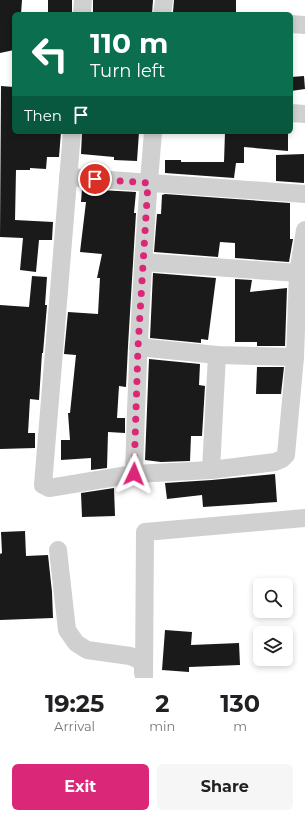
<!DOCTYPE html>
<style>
:root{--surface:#fff;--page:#f6f6f6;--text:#202124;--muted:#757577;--accent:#db2777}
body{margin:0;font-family:Montserrat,sans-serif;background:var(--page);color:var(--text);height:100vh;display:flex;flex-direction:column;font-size:15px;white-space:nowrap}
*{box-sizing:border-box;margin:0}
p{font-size:13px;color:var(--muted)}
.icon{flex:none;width:22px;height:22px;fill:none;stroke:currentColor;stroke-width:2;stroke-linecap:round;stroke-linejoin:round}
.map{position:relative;height:678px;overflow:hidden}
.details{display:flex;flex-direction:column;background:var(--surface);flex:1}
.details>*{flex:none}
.banner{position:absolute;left:12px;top:12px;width:281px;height:122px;border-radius:6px;box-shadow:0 2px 6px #0003;background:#0b6e4f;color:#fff;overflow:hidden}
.tools{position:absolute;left:253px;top:578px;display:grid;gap:8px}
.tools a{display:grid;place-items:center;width:40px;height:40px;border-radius:6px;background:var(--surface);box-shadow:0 2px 6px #0003;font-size:20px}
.pin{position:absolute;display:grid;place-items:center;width:34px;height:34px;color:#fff;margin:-17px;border:2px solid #fff;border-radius:50%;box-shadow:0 1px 4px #0007}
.me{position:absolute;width:44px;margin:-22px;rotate:2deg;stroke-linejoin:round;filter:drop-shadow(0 0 3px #0008)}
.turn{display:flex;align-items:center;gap:14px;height:84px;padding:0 12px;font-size:18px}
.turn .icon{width:52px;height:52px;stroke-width:2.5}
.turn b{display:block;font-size:28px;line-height:34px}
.then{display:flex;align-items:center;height:38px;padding:0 12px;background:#0003;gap:8px;font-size:15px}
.eta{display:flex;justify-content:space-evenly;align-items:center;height:68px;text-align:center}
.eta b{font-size:24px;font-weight:700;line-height:28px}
.cta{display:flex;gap:8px;margin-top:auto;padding:8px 12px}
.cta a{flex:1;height:46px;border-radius:6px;background:var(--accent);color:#fff;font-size:16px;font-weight:700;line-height:46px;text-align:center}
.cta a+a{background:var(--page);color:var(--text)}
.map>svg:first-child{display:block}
</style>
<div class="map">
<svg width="305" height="678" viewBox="0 0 305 678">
<rect width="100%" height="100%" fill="#fff"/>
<g fill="#1a1a1a">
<polygon points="0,0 22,0 21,14 14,14 14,50 0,53"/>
<rect x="48" y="0" width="24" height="14"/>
<polygon points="93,0 153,0 152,14 93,14"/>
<polygon points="174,0 236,0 236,14 173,12"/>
<polygon points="304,76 305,89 291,91 291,77"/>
<polygon points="1,86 14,87 14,132 61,132 59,157 47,157 46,169 30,168 30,170 16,170 15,220 53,222 52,240 39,240 36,272 20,270 23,238 0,237"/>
<polygon points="82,132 139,132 137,161 114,160 114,157 81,154"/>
<polygon points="225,132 288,132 288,151 244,147 244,163 236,163 234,178 165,173 165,160 181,160 181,162 224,162"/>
<polygon points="304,154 304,183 276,181 276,155"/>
<polygon points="82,189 136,192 134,213 136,213 128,346 126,387 119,386 117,418 125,418 125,433 108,432 107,468 91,470 91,458 61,460 61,440 70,440 68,413 70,413 76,355 64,354 68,312 98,314 100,278 97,278 102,254 80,252 86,202 81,202"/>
<polygon points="165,194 290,203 290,239 293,239 289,262 235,258 235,243 220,242 218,257 154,252 157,214 161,214 162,195"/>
<polygon points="153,273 216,278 208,340 201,339 201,343 150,338"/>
<polygon points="32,276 47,277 45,305 47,305 43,353 42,353 39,400 30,399 28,433 35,433 35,448 0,449 0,305 29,307"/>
<polygon points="235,279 252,280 250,292 287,288 285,346 257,346 257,342 235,342"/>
<polygon points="149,359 200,364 199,385 205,386 202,436 191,436 190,461 161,462 145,460"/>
<polygon points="257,367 284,367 281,394 256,394"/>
<polygon points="275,474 277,502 203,507 202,495 167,499 165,483 212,480"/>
<polygon points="114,488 115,516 82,517 81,493"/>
<polygon points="25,531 26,556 48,555 52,592 53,618 0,620 0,554 2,553 1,532"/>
<polygon points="165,630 192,632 191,645 239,643 240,665 189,667 189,672 162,670"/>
</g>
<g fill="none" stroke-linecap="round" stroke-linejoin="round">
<g stroke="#d0d0d0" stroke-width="18">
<polyline points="82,14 83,0"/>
<polyline points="162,14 164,0"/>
<polyline points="291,24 305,25"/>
<polyline points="291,113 305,114"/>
<polyline points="72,132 43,485 49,488 134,474 211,470 275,462 282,459 286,455 295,357 298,273 305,230"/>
<polyline points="68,177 305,194"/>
<polyline points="143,262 298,273"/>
<polyline points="138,347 217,355 295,357"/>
<polyline points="211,470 217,355"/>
<path d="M134,474C137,360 143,246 153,132"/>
<polyline points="58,550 67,630 76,643 87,650 130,656 137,659 143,663 143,673"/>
<polyline points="144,678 145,532 305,518"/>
</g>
</g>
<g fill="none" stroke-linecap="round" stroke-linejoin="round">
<polyline stroke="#db2777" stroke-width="7" stroke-dasharray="0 12.6" points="95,179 148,183 138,347 134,474"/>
</g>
</svg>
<div class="tools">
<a><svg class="icon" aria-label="search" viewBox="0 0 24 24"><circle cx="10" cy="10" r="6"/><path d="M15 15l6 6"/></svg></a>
<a><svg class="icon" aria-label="layers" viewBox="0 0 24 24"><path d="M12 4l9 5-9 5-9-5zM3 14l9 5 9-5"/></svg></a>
</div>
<div class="pin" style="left:95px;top:179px;background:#d93025"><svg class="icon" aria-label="arrive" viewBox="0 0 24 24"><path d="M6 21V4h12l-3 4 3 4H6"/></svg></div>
<svg class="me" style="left:134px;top:474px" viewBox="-20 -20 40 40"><path d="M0-17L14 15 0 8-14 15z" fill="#db2777" stroke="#fff" stroke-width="4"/></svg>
<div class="banner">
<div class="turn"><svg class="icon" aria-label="left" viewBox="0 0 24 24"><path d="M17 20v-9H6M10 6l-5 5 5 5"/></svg><div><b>110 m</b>Turn left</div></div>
<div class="then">Then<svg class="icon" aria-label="arrive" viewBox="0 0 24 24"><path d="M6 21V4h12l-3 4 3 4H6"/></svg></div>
</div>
</div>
<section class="details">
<div class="eta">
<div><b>19:25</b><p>Arrival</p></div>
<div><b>2</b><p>min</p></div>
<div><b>130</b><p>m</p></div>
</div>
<div class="cta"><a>Exit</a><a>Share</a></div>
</section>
